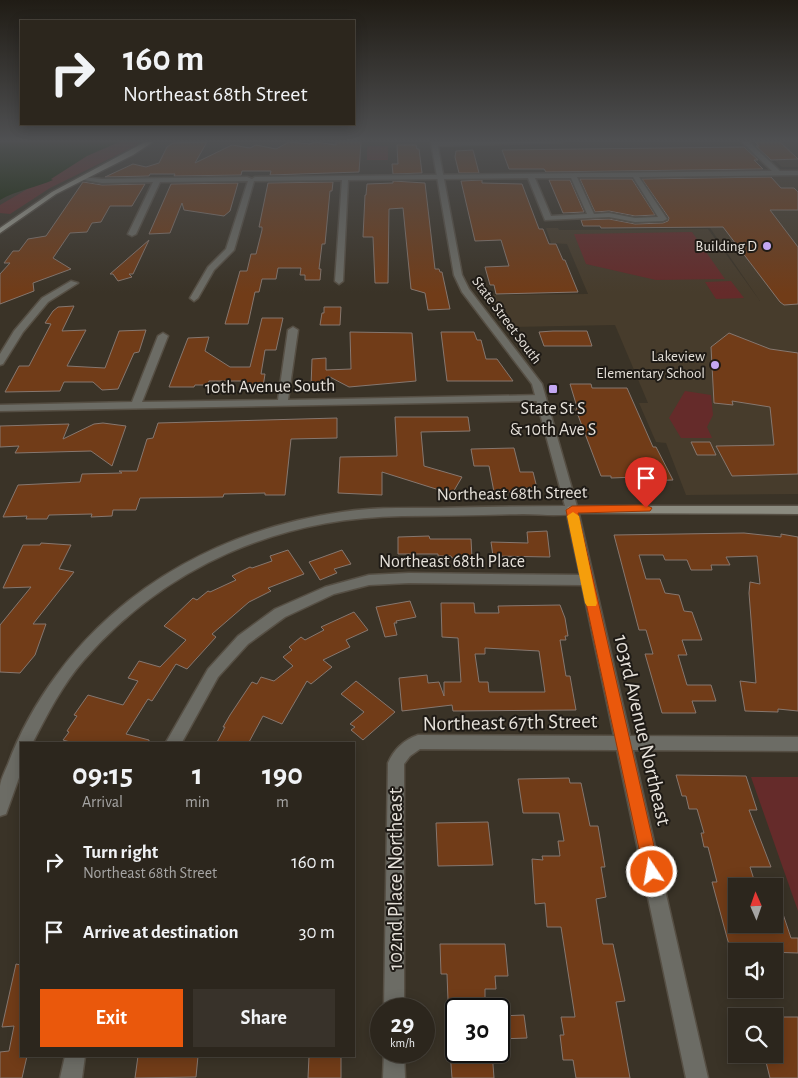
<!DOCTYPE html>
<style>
:root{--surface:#2c261d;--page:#38322a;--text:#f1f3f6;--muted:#a6a5a4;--line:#48433b;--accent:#ea580c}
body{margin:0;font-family:"Alegreya Sans",sans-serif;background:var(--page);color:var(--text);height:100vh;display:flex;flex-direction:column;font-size:19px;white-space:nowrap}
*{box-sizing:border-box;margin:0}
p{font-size:16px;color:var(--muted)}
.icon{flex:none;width:28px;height:28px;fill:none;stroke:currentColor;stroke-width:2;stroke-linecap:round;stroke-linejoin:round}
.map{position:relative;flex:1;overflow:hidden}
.sheet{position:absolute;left:20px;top:742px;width:335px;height:315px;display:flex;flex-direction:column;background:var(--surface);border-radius:0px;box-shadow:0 2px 12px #0003,0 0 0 1px var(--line)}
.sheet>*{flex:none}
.hud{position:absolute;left:20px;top:20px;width:335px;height:105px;border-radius:0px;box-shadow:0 2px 12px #0003,0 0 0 1px var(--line);background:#2c261d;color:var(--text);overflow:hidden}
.needle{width:32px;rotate:358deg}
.buttons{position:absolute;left:728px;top:878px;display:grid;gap:10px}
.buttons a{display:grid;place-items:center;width:55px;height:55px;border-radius:0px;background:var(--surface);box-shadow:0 2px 12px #0003,0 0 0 1px var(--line);font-size:25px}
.speed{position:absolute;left:370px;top:998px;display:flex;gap:10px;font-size:25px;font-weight:700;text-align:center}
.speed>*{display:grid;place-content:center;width:65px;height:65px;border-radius:50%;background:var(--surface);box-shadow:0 2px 12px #0003,0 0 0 1px var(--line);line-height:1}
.speed small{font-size:12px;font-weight:400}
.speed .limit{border:2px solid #111;border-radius:8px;background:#fff;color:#111}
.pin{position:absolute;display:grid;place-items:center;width:42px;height:42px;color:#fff;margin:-51px -21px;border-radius:50% 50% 50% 0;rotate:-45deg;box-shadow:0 0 5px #0007}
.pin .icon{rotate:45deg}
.me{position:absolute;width:55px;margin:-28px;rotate:348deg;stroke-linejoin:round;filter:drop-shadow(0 0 4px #0008)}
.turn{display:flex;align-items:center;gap:18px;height:105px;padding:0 20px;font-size:22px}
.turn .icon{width:65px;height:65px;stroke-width:2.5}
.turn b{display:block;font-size:35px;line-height:42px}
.eta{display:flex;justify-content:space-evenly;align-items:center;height:85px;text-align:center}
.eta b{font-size:30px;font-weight:600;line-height:35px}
.cta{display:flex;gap:10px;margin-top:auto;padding:10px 20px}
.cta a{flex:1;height:58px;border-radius:0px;background:var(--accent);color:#fff;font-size:20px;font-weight:600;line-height:58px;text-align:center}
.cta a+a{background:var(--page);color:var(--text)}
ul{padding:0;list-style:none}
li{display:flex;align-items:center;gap:15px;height:70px;padding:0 20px}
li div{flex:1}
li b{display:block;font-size:19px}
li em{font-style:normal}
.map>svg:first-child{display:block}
</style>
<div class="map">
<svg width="798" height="1078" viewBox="0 0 798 1078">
<rect width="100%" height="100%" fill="#3a3327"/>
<g fill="#473c2c">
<polygon points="755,142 797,142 798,167 782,167"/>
<polygon points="798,176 798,494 686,495 666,443 656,442 639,403 648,403 615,325 511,327 485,295 588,294 567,244 551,243 546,228 558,228 559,230 708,229 760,301 676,178"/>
</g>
<g fill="#652b2a">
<polygon points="115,142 139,142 133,147 50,188 10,214 0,213 0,205 86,155"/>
<rect x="367" y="146" width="21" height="14"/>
<polygon points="692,232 725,279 656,280 586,264 574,234"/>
<polygon points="731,281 744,298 716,299 705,282"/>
<polygon points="685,391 711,395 713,415 707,427 712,438 681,438 669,418"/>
<polygon points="751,777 798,777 798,911"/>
</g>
<path fill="#0d2300" d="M0,142H119L87,156L51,179L53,180C35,188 17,190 0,200Z"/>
<g fill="#713c18" stroke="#86776f" fill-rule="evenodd">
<polygon points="207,142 195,163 232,145 250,148 256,145 276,149 289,142 310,144 315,142 336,145 336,142 361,142 359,172 270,175 271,171 242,171 241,175 174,176 175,174 150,174 149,176 105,177 133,164 146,167 159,163 167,147 173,143"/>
<polygon points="755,142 780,142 798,159 771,160 756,146 759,146"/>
<polygon points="397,145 416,145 417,149 419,149 422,173 393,174 392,164 398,164"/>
<polygon points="744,147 758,160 754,160 763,169 546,172 544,169 509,169 502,150"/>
<polygon points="473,150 479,173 459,173 455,157 456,151"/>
<polygon points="771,177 781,188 794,188 798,192 798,210 770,210 798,247 798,304 784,305 780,302 723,227 601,228 600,226 583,226 581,220 609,219 635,224 663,223 668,221 669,218 642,179"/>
<polygon points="580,179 632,179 655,215 635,216 609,211 595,212"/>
<polygon points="482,180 482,183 522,184 539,229 543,229 549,244 556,244 563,260 565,260 578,292 496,294 494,285 490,285 485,267 509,266 501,240 475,241 461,181"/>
<polygon points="549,180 570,180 584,212 563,213"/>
<polygon points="393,181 425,183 435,269 439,269 440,272 442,272 450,309 428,310 425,293 411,289 403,208 389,209 388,283 375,283 373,237 363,237 365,195 366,195 367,184 393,183"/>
<polygon points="83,182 102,185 145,184 132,206 110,206 101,222 92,223 87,232 70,233 53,258 71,269 33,283 34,291 0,304 0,274 10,263 4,263 13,251 19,251 28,239 46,236"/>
<polygon points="333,182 332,191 330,191 325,244 322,244 319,269 321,269 320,280 305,280 305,275 300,275 301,268 278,268 276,279 262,279 259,292 255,292 248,324 225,324 240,271 247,271 251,254 256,254 262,230 262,227 259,227 268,183"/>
<polygon points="238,183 230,211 224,216 184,210 182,203 170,233 149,234 171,184"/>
<polygon points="149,240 133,274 129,274 132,277 118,281 113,274 110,274"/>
<polygon points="74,306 62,331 86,330 67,366 105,368 119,331 146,330 139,352 134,353 118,389 102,390 93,382 64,382 60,391 5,392 19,366 29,366 51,324 45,323 53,311 58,307"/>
<polygon points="324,307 341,307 340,325 320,325 322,313 324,313"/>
<polygon points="262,318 283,318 276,350 265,350 261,374 265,374 263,387 245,387 246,381 209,381 208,385 195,385 194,387 169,387 188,338 209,337 205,351 230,367 250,367"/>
<polygon points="553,331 587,331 592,346 544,346 539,332"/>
<polygon points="350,332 412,333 416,381 349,387 328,376 328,386 311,387 312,359 326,358 326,370 351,369"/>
<polygon points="441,332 474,332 477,340 481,340 486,359 497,359 513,381 447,381"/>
<polygon points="729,333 770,349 798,353 798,474 732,476 716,446 774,445 770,407 732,401 733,405 714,403 711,347"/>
<polygon points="570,384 591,384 592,388 627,388 653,447 656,447 673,480 640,481 638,477 611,478 611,476 601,476 576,410 577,407"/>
<polygon points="395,417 468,417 470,431 421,432 424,466 462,477 452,494 382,472 382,495 338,493 340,457 397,456"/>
<polygon points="337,418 337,438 291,439 285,495 265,495 265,493 224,494 223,497 140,498 136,510 113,510 112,516 91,517 92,514 49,515 47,519 26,519 27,516 3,517 18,485 80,482 82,474 122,473 119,471 137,471 147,439 153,438 158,423"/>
<polygon points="103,423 126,426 112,466 91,451 15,453 19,446 0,447 0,426 69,424 63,439 94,424"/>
<polygon points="691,442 710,442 716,455 697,455"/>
<polygon points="514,448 520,472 533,472 537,488 523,488 523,492 494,492 489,466 474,466 471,449"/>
<polygon points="547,531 550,557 493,556 491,542 528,543 527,532"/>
<polygon points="744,533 781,537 781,534 798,537 798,711 778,709 778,712 745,711 740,681 756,683 749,593 750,582 760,584 757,556 726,557 730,565 711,565 712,570 691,570 687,560 665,560 663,555 639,555 646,579 660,579 665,593 679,595 684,611 692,612 702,640 682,640 687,655 678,655 687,685 711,685 716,701 692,701 696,713 662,713 645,654 653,654 646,630 639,630 614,535"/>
<polygon points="429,536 430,539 471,539 472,558 452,558 451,556 438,556 438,554 398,554 398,537"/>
<polygon points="41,543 71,545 59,569 74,572 33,624 46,624 35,655 20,673 0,672 0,625 31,587 3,588 23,545 40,545"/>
<polygon points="288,550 304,574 268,588 271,591 249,602 212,634 216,637 187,669 176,664 152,701 148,699 126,734 149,740 149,744 77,744 63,740 69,732 67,731 77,716 74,715 88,695 123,705 138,681 128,678 139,661 160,667 186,640 164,626 193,598 197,600 208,591 210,592 236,580 232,576 250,567 252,568 272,561 270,556"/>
<polygon points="342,550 351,564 334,569 337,573 320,580 309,562"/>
<polygon points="410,601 416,617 396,621 397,623 394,623 397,635 385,637 376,607"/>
<path d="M441,603H474L475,613H499L498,606L560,605L565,618L568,636H565L566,640H560L566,676H570L576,710L453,711L452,705L402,711L399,678L427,675L428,683L439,682L444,696V682H461L458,638L442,637ZM485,648L539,651L545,692H489L488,682H479L475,654H485Z"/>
<polygon points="354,612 368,630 346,640 350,647 323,660 332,667 311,684 307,681 282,724 263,716 248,744 216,744 225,727 223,727 230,715 252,682 257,684 261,677 274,681 293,666 283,657 292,650 289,647 301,637 305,640 324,630 321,627"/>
<polygon points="356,681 395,712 363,740 351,730 355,727 350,724 364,712 341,694"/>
<polygon points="676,775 746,776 757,810 749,810 771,867 750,867 756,886 736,886 736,924 774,924 774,893 776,893 791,938 798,938 798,953 736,951 736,955 732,956 712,882 717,882 708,847 704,847 701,833 704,833 697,809 689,809 686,796 682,796"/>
<polygon points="569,778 570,783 581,783 590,826 598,826 605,867 601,867 606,897 596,899 603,944 613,944 625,1001 616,1002 630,1078 576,1078 573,1060 563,1060 560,1035 564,1035 561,1017 575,1017 561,927 547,927 545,903 535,904 532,859 543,860 542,856 560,856 558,841 564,841 559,813 523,813 518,779"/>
<polygon points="488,822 493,865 438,866 436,823"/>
<polygon points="440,944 505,944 508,976 495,976 496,989 485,989 485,1000 448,1000 447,974 441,974"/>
<polygon points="16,964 21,965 21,1056 27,1056 22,1078 0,1078 0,1052 9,1051 14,1026 2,1027"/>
<polygon points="524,1015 527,1038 499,1039 499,1016"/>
<polygon points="774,1017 798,1017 798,1078 770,1078 764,1054 774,1054"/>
<polygon points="450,1051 492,1051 494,1078 452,1078"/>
<polygon points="138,1056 198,1056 196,1077 135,1078"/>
<polygon points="309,1056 341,1056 341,1078 308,1078"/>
</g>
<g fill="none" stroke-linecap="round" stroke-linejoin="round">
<g stroke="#564f44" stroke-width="3">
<g id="minor">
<polygon points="563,142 434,146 431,144 433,142"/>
<path d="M742,142H749L780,171H798V175L639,177L667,219L663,221L635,222L609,217L545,220L528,178L348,180L343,281L339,284L335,281L342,180L254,181L234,250L214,270L198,298L194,301L190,298L208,267L226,249L248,181L160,182L136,234L132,236L128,234L153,182L102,183L78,179L81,177L102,179L247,177L252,179L255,177L772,171ZM577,177H633L658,217L635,218L609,213L594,214ZM535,178H571L587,214L551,216Z"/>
<polygon points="71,281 78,283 48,302 23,332 3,364 0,365 0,354 14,331 42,298"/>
<polygon points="293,327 298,330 288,400 541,395 546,398 541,401 0,411 0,405 132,402 158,336 163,333 168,336 142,402 278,400 288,330"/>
<path d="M572,506L578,510L630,736L798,737V751L633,750L708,1078H686L617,750L420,749L410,756L404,764V1009H384L388,763C394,749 404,740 418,735L614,736L582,585L409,583L369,585L334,594L285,617L248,644L218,677L181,744H165L208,669L238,636L275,609L325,587L369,575L409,573L580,575L566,510Z"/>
<polygon points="384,1051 404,1051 405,1078 383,1078"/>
<polygon points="65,1056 85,1056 82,1078 60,1078"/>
</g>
</g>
<g stroke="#564f44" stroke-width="3">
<path id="tertiary" d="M431,142H437L462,275L469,289L542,384L578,510L576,513C560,517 540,514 523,514C483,515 442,516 402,516C278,518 166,566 84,660C62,685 47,715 32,744H21V772L6,814L0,816C0,806 0,795 0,786C1,779 5,771 8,764C19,734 36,703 56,676C124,583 229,528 342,512C374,507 405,508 437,508C479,507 522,506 565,506L532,384L462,292L454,275Z"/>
</g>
<g stroke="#564f44" stroke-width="3">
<polygon id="secondary" points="572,506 798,506 798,514 568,513 566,510 568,507"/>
</g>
<g stroke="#564f44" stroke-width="3">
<polygon id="primary" points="145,142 153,142 133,155 56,194 0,233 0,228 52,192"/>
</g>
<use href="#minor" fill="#6c6c65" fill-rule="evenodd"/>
<use href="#tertiary" fill="#6c6c65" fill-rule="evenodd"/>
<use href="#secondary" fill="#8b8b80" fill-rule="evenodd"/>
<use href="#primary" fill="#a2a295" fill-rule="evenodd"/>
</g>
<linearGradient id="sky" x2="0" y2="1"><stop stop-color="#201c15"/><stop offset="0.48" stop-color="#4f5052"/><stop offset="1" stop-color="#4f5052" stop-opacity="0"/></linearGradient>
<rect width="798" height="293" fill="url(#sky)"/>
<polygon fill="#ea580c" stroke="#983908" points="646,505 652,508 650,511 578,513 660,872 658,878 652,881 646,878 644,872 566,510 572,506"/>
<polygon fill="#f59e0b" points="573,512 579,516 597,603 596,606 587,606 585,603 567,516"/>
<g fill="#c3a7f2" stroke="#1f1b16" stroke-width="2">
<circle cx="767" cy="246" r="5"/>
<circle cx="715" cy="365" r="5"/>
<rect x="548" y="384" width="10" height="10" rx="2.5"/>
</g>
<g text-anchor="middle" stroke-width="4" stroke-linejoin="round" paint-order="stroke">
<g font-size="15" fill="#e6e1da" stroke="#1f1b16" text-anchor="end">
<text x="757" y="251">Building D</text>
<text x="705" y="361">Lakeview<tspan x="705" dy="17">Elementary School</tspan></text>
</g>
<g font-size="15" fill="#e6e1da" stroke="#1f1b16">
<text transform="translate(507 320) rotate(53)" y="5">State Street South</text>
</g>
<g font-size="18" fill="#e6e1da" stroke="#1f1b16">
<text transform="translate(270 386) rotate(-1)" y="6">10th Avenue South</text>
<text transform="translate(512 493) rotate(-1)" y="6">Northeast 68th Street</text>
<text x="452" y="567">Northeast 68th Place</text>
</g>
<g font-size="18" fill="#e6e1da" stroke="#1f1b16">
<text x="553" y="414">State St S<tspan x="553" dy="21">&amp; 10th Ave S</tspan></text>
</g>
<g font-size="21" fill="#e6e1da" stroke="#1f1b16">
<text transform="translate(510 722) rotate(-1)" y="7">Northeast 67th Street</text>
<text transform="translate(643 730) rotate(77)" y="7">103rd Avenue Northeast</text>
<text transform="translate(395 879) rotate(-90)" y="7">102nd Place Northeast</text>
</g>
</g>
</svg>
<div class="buttons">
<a><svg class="needle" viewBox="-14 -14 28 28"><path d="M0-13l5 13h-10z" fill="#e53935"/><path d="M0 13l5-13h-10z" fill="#a6a5a4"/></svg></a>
<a><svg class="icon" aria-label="sound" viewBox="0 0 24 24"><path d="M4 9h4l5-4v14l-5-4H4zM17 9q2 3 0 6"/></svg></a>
<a><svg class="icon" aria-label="search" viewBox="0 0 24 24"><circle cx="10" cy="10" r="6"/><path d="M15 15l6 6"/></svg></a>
</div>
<div class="speed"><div>29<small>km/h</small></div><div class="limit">30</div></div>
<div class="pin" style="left:646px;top:508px;background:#d93025"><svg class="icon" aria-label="arrive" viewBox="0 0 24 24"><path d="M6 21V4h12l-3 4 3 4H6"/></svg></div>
<svg class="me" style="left:652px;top:872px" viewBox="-20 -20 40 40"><circle r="17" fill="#ea580c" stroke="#fff" stroke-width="3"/><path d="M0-11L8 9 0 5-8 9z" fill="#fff"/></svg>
<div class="hud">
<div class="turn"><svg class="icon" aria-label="right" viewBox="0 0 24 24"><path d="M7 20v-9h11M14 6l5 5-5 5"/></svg><div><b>160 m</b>Northeast 68th Street</div></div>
</div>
<section class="sheet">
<div class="eta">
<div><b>09:15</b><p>Arrival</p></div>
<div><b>1</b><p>min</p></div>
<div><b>190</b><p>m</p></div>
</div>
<ul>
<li><svg class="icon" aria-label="right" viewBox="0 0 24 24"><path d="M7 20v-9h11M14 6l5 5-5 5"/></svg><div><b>Turn right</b><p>Northeast 68th Street</p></div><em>160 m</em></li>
<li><svg class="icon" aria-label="arrive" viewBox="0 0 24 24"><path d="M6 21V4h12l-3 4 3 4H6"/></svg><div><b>Arrive at destination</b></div><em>30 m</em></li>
</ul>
<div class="cta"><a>Exit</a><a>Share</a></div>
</section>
</div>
